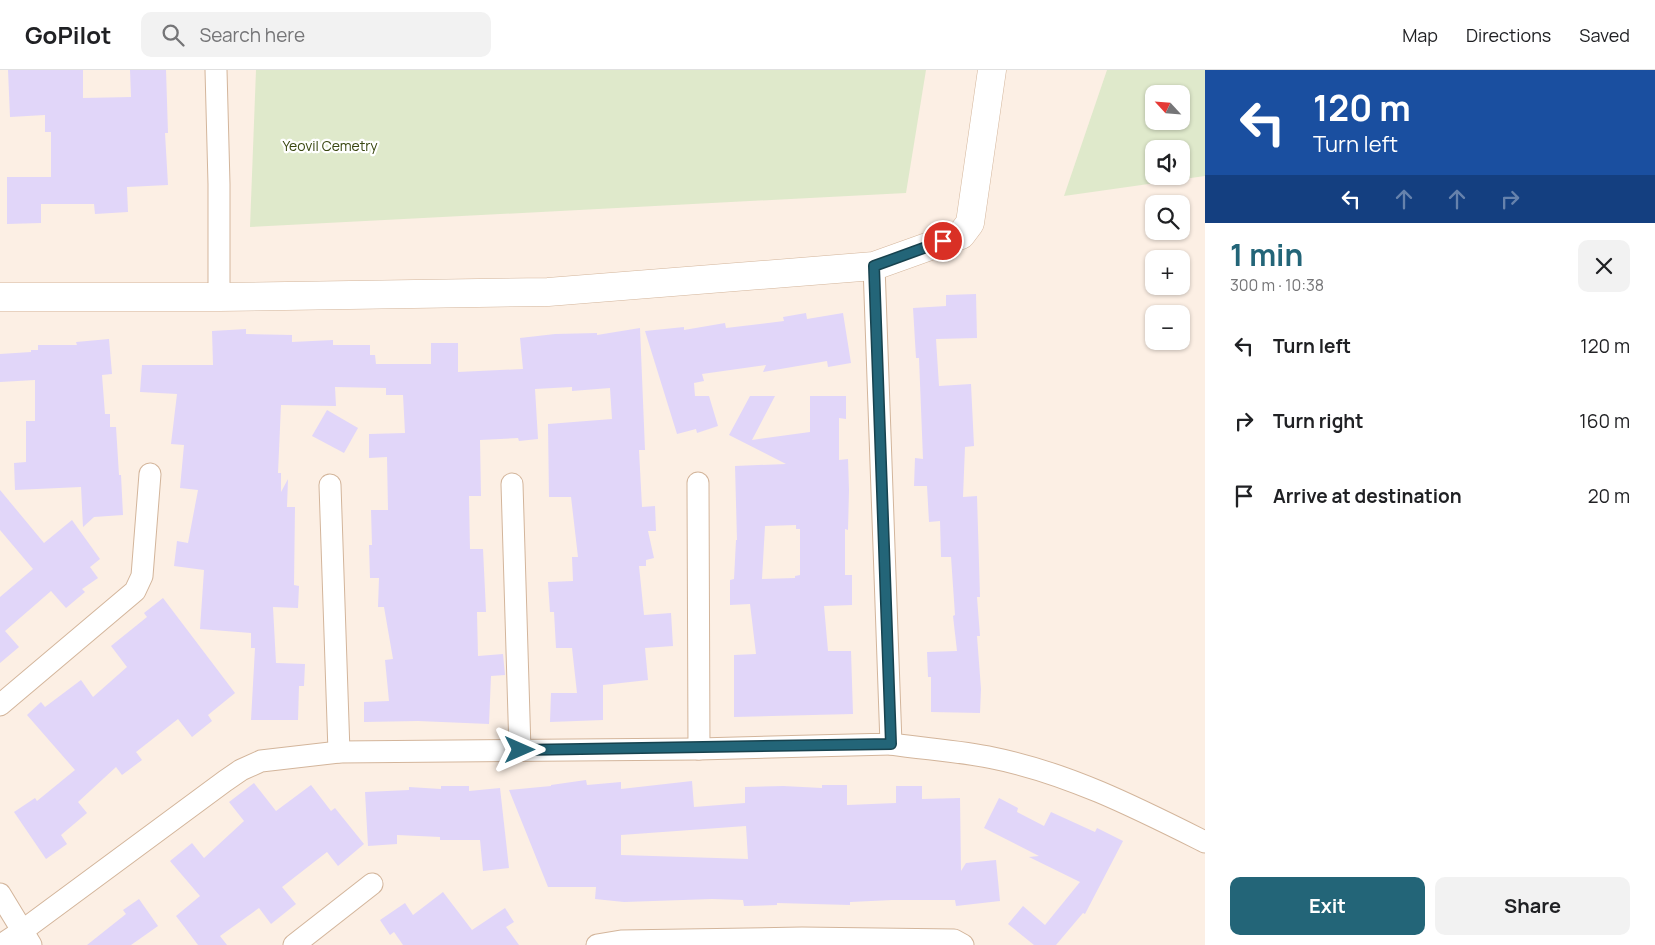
<!DOCTYPE html>
<meta charset="utf-8">
<style>
:root{--surface:#fff;--page:#f2f2f2;--text:#202124;--muted:#757577;--line:#e0e0e0;--accent:#236578}
body{margin:0;font-family:Manrope,sans-serif;background:var(--page);color:var(--text);height:100vh;display:flex;flex-direction:column;font-size:19px;white-space:nowrap}
*{box-sizing:border-box;margin:0}
p{font-size:16px;color:var(--muted)}
.icon{flex:none;width:28px;height:28px;fill:none;stroke:currentColor;stroke-width:2;stroke-linecap:round;stroke-linejoin:round}
.map{position:relative;flex:1;overflow:hidden}
.side{display:flex;flex-direction:column;background:var(--surface);width:450px}
.side>*{flex:none}
.hud{background:#1a4fa0;color:#fff;overflow:hidden}
.needle{width:32px;rotate:296deg}
.controls{position:absolute;left:1145px;top:15px;display:grid;gap:10px}
.controls a{display:grid;place-items:center;width:45px;height:45px;border-radius:10px;background:var(--surface);box-shadow:0 1px 4px #0004;font-size:25px}
.pin{position:absolute;display:grid;place-items:center;width:42px;height:42px;color:#fff;margin:-21px;border:2px solid #fff;border-radius:50%;box-shadow:0 1px 5px #0007}
.me{position:absolute;width:55px;margin:-28px;rotate:90deg;stroke-linejoin:round;filter:drop-shadow(0 0 4px #0008)}
.turn{display:flex;align-items:center;gap:18px;height:105px;padding:0 25px;font-size:22px}
.turn .icon{width:65px;height:65px;stroke-width:2.5}
.turn b{display:block;font-size:35px;line-height:42px}
.lanes{display:flex;align-items:center;height:48px;padding:0 25px;background:#0003;justify-content:center;gap:25px;direction:ltr}
.lanes .off{opacity:.35}
.round{display:grid;place-items:center;flex:none;width:52px;height:52px;border-radius:10px;background:var(--page)}
.overview{display:flex;align-items:center;justify-content:space-between;height:85px;padding:0 25px}
h1{font-size:30px;font-weight:700;line-height:38px;color:var(--accent)}
.primary-button{display:flex;gap:10px;margin-top:auto;padding:10px 25px}
.primary-button a{flex:1;height:58px;border-radius:10px;background:var(--accent);color:#fff;font-size:20px;font-weight:700;line-height:58px;text-align:center}
.primary-button a+a{background:var(--page);color:var(--text)}
ul{padding:0;list-style:none}
li{display:flex;align-items:center;gap:15px;height:75px;padding:0 25px}
li div{flex:1}
li b{display:block;font-size:19px}
li em{font-style:normal}
header{display:flex;align-items:center;gap:30px;box-sizing:border-box;height:70px;padding:0 25px;background:var(--surface);border-bottom:1px solid var(--line)}
header strong{font-size:24px}
nav{display:flex;gap:28px;margin-inline-start:auto;font-size:18px}
.search{width:350px;height:45px;background:var(--page);display:flex;align-items:center;gap:12px;box-sizing:border-box;padding:0 18px;border-radius:10px;color:var(--muted);font-size:19px}
main{display:flex;flex:1;min-height:0}
.map>svg:first-child{display:block}
</style>
<header>
<strong>GoPilot</strong>
<div class="search"><svg class="icon" aria-label="search" viewBox="0 0 24 24"><circle cx="10" cy="10" r="6"/><path d="M15 15l6 6"/></svg>Search here</div>
<nav><a>Map</a><a>Directions</a><a>Saved</a></nav>
</header>
<main>
<div class="map">
<svg width="1205" height="875" viewBox="0 0 1205 875">
<rect width="100%" height="100%" fill="#fcefe4"/>
<g fill="#dfe9cb" fill-rule="evenodd">
<polygon points="256,0 926,0 906,123 250,157"/>
<path d="M1107,0H1205V106L1064,126ZM1154,24H1181V51H1154ZM1154,79H1181V106H1154Z"/>
</g>
<g fill="#e1d6f9" fill-rule="evenodd">
<polygon points="8,0 83,0 83,28 131,27 130,0 166,0 168,63 165,63 168,115 127,117 128,142 95,144 94,134 41,134 41,153 7,154 7,107 51,107 51,62 45,62 45,45 10,47"/>
<polygon points="976,224 977,268 936,269 939,316 971,314 974,376 965,377 963,427 977,426 980,527 977,527 980,566 977,566 981,619 980,643 931,642 931,607 928,607 927,582 957,581 953,546 955,545 951,487 941,487 940,451 929,452 927,416 914,416 915,388 923,389 919,288 916,288 913,238 946,236 946,225"/>
<polygon points="806,243 807,249 843,243 851,293 828,297 827,291 763,302 766,295 702,304 704,311 694,313 695,326 709,326 718,356 697,363 696,359 677,364 645,261 684,257 684,260 725,253 726,258 784,251 783,247"/>
<polygon points="640,258 645,380 639,380 642,437 655,436 656,461 648,461 654,488 646,490 646,496 639,496 644,545 671,543 673,576 645,578 648,610 603,615 603,650 550,652 551,623 577,623 572,578 556,578 554,542 550,542 548,512 573,511 572,487 578,487 571,427 549,427 548,354 612,349 610,318 572,321 572,317 535,319 538,369 519,371 518,368 480,370 481,426 469,426 470,479 483,479 486,542 477,542 478,586 503,584 505,605 491,606 489,654 418,651 364,652 364,632 389,631 385,590 393,589 384,537 378,537 379,508 370,508 369,475 372,475 371,440 388,440 387,387 369,388 369,364 405,363 403,325 386,325 386,318 335,317 336,336 281,335 278,403 281,403 281,422 288,409 287,437 295,437 294,515 299,516 298,538 273,537 276,593 305,594 304,616 299,616 298,650 251,650 255,578 251,578 251,563 200,559 204,500 174,496 177,471 188,473 198,420 180,418 184,375 171,374 177,324 140,322 142,295 213,295 212,261 246,259 246,264 292,265 292,272 333,270 333,275 370,275 370,285 375,285 376,294 431,294 431,273 458,273 458,302 523,299 520,268 555,264 597,263 597,265"/>
<polygon points="109,269 112,304 102,305 105,344 110,344 110,357 116,357 119,405 121,405 123,445 94,447 83,457 81,417 15,420 14,393 26,392 26,351 35,351 35,310 0,312 0,284 31,282 31,280 38,280 38,275 77,275 76,272"/>
<path d="M750,326H775L752,370L810,362V326H846V349L839,348V390L848,389L849,420L848,460L845,459V505H852V535L824,536L828,581H851L853,644L734,647V585L756,584L750,534L730,535V510L734,509L736,470H737L735,396L786,394L729,365ZM796,455V459H800V505L795,506V508L762,509L765,456Z"/>
<polygon points="327,340 358,358 344,383 312,366"/>
<polygon points="0,420 44,473 72,450 100,489 90,497 98,508 82,519 85,522 66,538 51,521 5,561 19,577 0,593 0,527 33,499 0,460"/>
<polygon points="163,528 235,623 208,645 212,651 192,667 178,649 136,682 142,690 122,705 116,697 78,732 87,743 61,765 67,774 46,789 14,742 35,728 37,731 75,700 27,645 41,632 45,637 81,610 93,627 127,597 111,576 147,547 144,543"/>
<path d="M586,710L587,715L621,712V719L692,711L694,737L745,733V717L783,716L822,718V715H847V735L896,733V716H922V729L960,728L961,801L966,793L996,790L1000,831L956,836L955,830H892L850,832V835L777,833V835L744,836L743,830L712,829L624,832L595,829L596,817H548L509,720L551,716V715ZM746,756L748,789L621,785V765Z"/>
<polygon points="254,713 276,741 311,715 331,741 335,738 364,774 338,796 327,782 282,817 296,834 271,854 259,838 220,866 227,875 198,875 176,846 200,826 170,791 192,773 204,788 244,751 229,732"/>
<polygon points="441,716 469,716 469,721 500,718 509,798 483,801 480,770 440,770 440,767 397,765 397,774 368,776 365,722 409,720 409,717 441,719"/>
<polygon points="999,728 1018,738 1017,742 1044,756 1051,742 1095,762 1097,758 1123,771 1085,844 1083,843 1056,875 1034,875 1008,854 1023,836 1045,855 1080,812 1029,787 1039,786 984,758"/>
<polygon points="443,822 472,860 505,838 514,852 506,857 519,875 403,875 394,862 390,865 380,850 405,833 413,845"/>
<polygon points="139,829 158,856 131,875 87,875 126,844 123,840"/>
</g>
<g fill="none" stroke-linecap="round" stroke-linejoin="round">
<g stroke="#d3b59b" stroke-width="23">
<g id="street">
<polyline points="216,0 219,114 219,227"/>
<polyline points="698,413 699,679"/>
<polyline points="512,414 520,680"/>
<polyline points="330,415 339,682"/>
<polyline points="0,635 135,521 142,506 150,404"/>
<path d="M891,674C925,679 960,681 993,688C1068,703 1137,738 1205,772"/>
<polyline points="0,824 31,875"/>
<polyline points="1,875 22,861 225,711 241,700 261,691 339,682 699,679 891,674 874,196"/>
<polyline points="294,875 372,814"/>
<polyline points="597,875 621,871 802,868 954,870 963,875"/>
</g>
</g>
<g stroke="#d3b59b" stroke-width="29">
<polyline id="secondary" points="0,227 219,227 548,222 874,196 961,165 970,153 992,0"/>
</g>
<use href="#street" stroke="#fff" stroke-width="21"/>
<use href="#secondary" stroke="#fff" stroke-width="28"/>
</g>
<g fill="none" stroke-linecap="round" stroke-linejoin="round">
<g stroke="#17424e" stroke-width="12">
<polyline id="route" points="520,680 891,674 874,196 943,171"/>
</g>
<use href="#route" stroke="#236578" stroke-width="9"/>
</g>
<g text-anchor="middle" stroke-width="4.5" stroke-linejoin="round" paint-order="stroke">
<g font-size="14" fill="#38460f" stroke="#fff">
<text x="330" y="81">Yeovil Cemetry</text>
</g>
</g>
</svg>
<div class="controls">
<a><svg class="needle" viewBox="-14 -14 28 28"><path d="M0-13l5 13h-10z" fill="#e53935"/><path d="M0 13l5-13h-10z" fill="#757577"/></svg></a>
<a><svg class="icon" aria-label="sound" viewBox="0 0 24 24"><path d="M4 9h4l5-4v14l-5-4H4zM17 9q2 3 0 6"/></svg></a>
<a><svg class="icon" aria-label="search" viewBox="0 0 24 24"><circle cx="10" cy="10" r="6"/><path d="M15 15l6 6"/></svg></a>
<a>+</a>
<a>−</a>
</div>
<div class="pin" style="left:943px;top:171px;background:#d93025"><svg class="icon" aria-label="arrive" viewBox="0 0 24 24"><path d="M6 21V4h12l-3 4 3 4H6"/></svg></div>
<svg class="me" style="left:520px;top:680px" viewBox="-20 -20 40 40"><path d="M0-17L14 15 0 8-14 15z" fill="#236578" stroke="#fff" stroke-width="4"/></svg>
</div>
<section class="side">
<div class="hud">
<div class="turn"><svg class="icon" aria-label="left" viewBox="0 0 24 24"><path d="M17 20v-9H6M10 6l-5 5 5 5"/></svg><div><b>120 m</b>Turn left</div></div>
<div class="lanes"><svg class="icon" aria-label="left" viewBox="0 0 24 24"><path d="M17 20v-9H6M10 6l-5 5 5 5"/></svg><svg class="icon off" aria-label="ahead" viewBox="0 0 24 24"><path d="M12 20V5M6 11l6-6 6 6"/></svg><svg class="icon off" aria-label="ahead" viewBox="0 0 24 24"><path d="M12 20V5M6 11l6-6 6 6"/></svg><svg class="icon off" aria-label="right" viewBox="0 0 24 24"><path d="M7 20v-9h11M14 6l5 5-5 5"/></svg></div>
</div>
<div class="overview"><div><h1>1 min</h1><p>300 m · 10:38</p></div><a class="round"><svg class="icon" aria-label="close" viewBox="0 0 24 24"><path d="M6 6l12 12M18 6L6 18"/></svg></a></div>
<ul>
<li><svg class="icon" aria-label="left" viewBox="0 0 24 24"><path d="M17 20v-9H6M10 6l-5 5 5 5"/></svg><div><b>Turn left</b></div><em>120 m</em></li>
<li><svg class="icon" aria-label="right" viewBox="0 0 24 24"><path d="M7 20v-9h11M14 6l5 5-5 5"/></svg><div><b>Turn right</b></div><em>160 m</em></li>
<li><svg class="icon" aria-label="arrive" viewBox="0 0 24 24"><path d="M6 21V4h12l-3 4 3 4H6"/></svg><div><b>Arrive at destination</b></div><em>20 m</em></li>
</ul>
<div class="primary-button"><a>Exit</a><a>Share</a></div>
</section>
</main>
